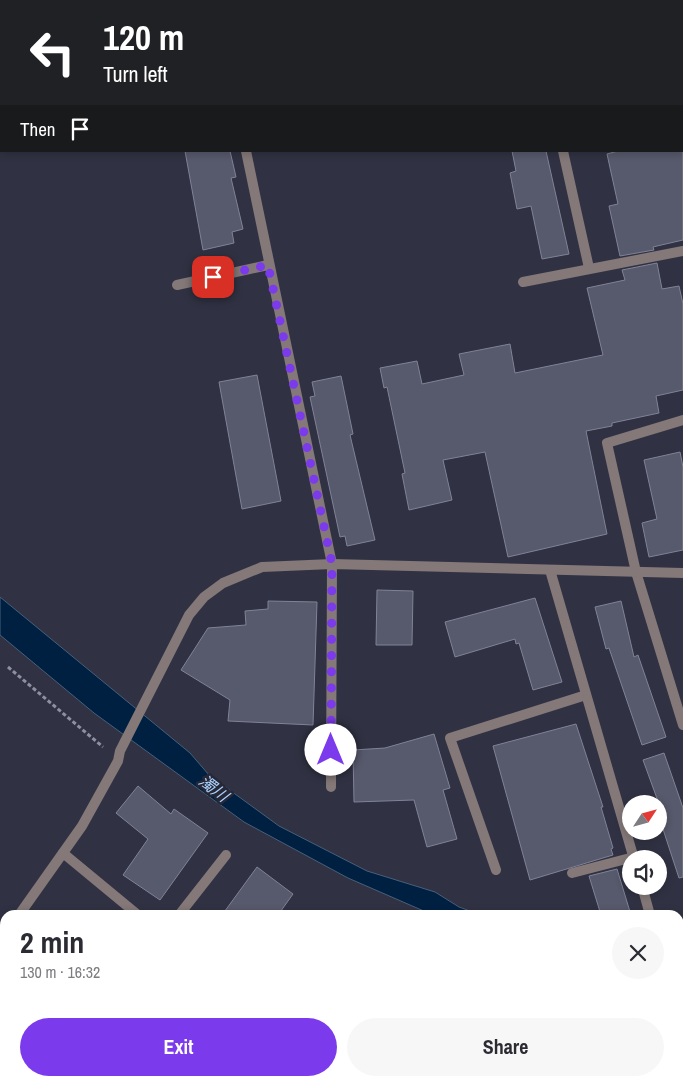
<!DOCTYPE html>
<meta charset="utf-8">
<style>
:root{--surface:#fff;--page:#f7f7f7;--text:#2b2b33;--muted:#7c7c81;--accent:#7c3aed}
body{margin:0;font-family:"Archivo Narrow","Noto Sans JP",sans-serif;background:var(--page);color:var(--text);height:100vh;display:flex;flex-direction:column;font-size:19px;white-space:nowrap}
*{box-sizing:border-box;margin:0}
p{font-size:16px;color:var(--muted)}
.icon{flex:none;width:28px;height:28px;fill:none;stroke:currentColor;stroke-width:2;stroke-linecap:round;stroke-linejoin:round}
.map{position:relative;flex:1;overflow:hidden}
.sheet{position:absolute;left:0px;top:910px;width:684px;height:176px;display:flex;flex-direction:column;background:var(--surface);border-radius:15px 15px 0 0;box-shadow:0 2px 8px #0003}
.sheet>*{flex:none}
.guide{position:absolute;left:0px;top:0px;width:684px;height:152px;box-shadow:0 2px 8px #0003;background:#202124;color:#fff;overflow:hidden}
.needle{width:32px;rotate:54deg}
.fabs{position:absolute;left:622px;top:795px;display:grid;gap:10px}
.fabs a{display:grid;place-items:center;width:45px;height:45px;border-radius:50%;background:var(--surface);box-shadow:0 2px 8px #0003;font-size:25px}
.pin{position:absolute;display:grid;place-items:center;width:42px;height:42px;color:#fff;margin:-21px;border-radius:10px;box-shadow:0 2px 8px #0006}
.me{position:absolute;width:55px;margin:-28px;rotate:0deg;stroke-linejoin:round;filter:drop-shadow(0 0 4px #0008)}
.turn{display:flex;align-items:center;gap:18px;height:105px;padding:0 20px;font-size:22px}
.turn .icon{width:65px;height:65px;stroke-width:2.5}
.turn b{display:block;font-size:35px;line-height:42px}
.then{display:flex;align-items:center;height:48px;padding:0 20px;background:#0003;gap:10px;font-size:19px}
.round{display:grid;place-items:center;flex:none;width:52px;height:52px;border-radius:26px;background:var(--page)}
.overview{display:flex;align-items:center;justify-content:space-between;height:85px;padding:0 20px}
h1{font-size:30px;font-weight:700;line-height:38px}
.primary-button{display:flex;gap:10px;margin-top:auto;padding:10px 20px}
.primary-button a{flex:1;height:58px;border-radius:30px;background:var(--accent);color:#fff;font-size:20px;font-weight:700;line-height:58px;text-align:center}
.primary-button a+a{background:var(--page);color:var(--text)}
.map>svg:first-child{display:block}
</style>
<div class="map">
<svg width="683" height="1086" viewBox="0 0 683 1086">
<rect width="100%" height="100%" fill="#303243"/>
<g fill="#002042" stroke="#485f7a">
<polygon points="0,597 190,753 209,775 279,826 367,871 435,892 459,907 481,915 433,915 348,878 244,822 94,713 0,635"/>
<polygon points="679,1055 683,1060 683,1086 672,1086 668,1081 679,1081"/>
</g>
<g fill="#57596c" stroke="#808297">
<polygon points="185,151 230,151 236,177 231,178 243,229 232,232 234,243 203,250"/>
<polygon points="512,151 546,151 569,254 542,259 531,206 517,209 510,173 516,171"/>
<polygon points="618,151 683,151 683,240 657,246 653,247 654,250 620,256 609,206 618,204 607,154"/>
<polygon points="657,263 662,289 679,286 683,304 683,390 656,396 659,413 612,423 612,426 586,431 607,534 508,557 485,452 443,460 452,500 409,510 402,474 405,473 387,387 384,388 380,368 417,361 422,384 464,375 459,354 510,344 515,373 603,355 587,288 625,280 622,270"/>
<polygon points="257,375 281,501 242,509 219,382"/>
<polygon points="341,376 353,434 350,435 375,540 347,546 345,536 340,537 310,397 315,396 312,382"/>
<polygon points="680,452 683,467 683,550 649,557 642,523 657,519 644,460"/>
<polygon points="377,590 413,591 412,645 376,645"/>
<polygon points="535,598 562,682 533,690 519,643 516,644 515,639 455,657 445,622"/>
<polygon points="268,601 317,602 313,725 228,721 230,700 181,670 208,628 246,625 245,611 268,609"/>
<polygon points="621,601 634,657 638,655 666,737 642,745 609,648 606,649 595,607"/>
<polygon points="576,724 603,807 601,807 613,848 611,849 613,855 530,880 493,746"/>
<polygon points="434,734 450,788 443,790 457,839 427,847 414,800 354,802 353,750 385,748"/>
<polygon points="664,753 683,808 683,877 679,878 659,817 659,804 643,760"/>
<polygon points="138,786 171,814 174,809 208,833 160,900 123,875 148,839 116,813"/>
<polygon points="257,867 293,894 278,915 222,915"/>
<polygon points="617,869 631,915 601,915 589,876"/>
</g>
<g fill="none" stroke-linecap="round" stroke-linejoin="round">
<g stroke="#8f909f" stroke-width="3" stroke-dasharray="4 2.5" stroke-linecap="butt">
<polyline points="8,667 103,747"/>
<polyline points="624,1086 627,1081"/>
</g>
<g stroke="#847878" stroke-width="10">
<polyline points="177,285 268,265"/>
<polyline points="636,572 683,725"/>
</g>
<g stroke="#847878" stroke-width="10">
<polyline points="214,0 214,1"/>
<polyline points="682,20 683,23"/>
<polyline points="246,151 332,564 331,787"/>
<polyline points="563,151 589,268"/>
<polyline points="523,282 683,251"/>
<polyline points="550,570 634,859"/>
<polyline points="636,572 607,443 683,420"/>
<polyline points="63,853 138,915"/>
<polyline points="496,870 450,738 586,695"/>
<polyline points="572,873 634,857"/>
<polyline points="642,886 650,915"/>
<polyline points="19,915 82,826 118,761 120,751 189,615 204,597 223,583 262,567 332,564 683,573"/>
<polyline points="179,915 226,855"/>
<polyline points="0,941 5,934"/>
<polyline points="0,1006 5,1009"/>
<polyline points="156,1081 171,1086"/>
<polyline points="37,1086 39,1081"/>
</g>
</g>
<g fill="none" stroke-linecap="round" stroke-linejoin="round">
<polyline stroke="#7c3aed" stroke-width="9" stroke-dasharray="0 16.2" points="213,277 268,265 332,564 331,750"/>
</g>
<g text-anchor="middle" stroke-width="5" stroke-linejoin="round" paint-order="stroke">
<g font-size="16" font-style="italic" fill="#abd1fd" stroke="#262838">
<text transform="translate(214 788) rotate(38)" y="6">濁川</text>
</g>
</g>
</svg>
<div class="fabs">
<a><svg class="needle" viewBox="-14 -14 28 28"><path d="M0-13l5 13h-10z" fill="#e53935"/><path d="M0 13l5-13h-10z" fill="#7c7c81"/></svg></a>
<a><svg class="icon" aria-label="sound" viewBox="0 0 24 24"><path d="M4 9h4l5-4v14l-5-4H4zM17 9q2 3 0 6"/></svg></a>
</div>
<div class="pin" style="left:213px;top:277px;background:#d93025"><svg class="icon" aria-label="arrive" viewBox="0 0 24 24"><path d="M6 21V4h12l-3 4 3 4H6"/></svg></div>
<svg class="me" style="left:331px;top:750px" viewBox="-20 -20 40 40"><circle r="19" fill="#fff"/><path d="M0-13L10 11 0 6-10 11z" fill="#7c3aed"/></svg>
<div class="guide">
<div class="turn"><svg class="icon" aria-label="left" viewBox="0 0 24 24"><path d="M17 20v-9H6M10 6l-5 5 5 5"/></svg><div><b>120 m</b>Turn left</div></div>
<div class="then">Then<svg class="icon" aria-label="arrive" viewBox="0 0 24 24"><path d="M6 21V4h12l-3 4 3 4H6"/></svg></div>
</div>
<section class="sheet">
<div class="overview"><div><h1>2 min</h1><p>130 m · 16:32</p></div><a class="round"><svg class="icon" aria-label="close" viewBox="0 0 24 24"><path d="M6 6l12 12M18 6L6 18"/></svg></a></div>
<div class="primary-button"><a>Exit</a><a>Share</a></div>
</section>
</div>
